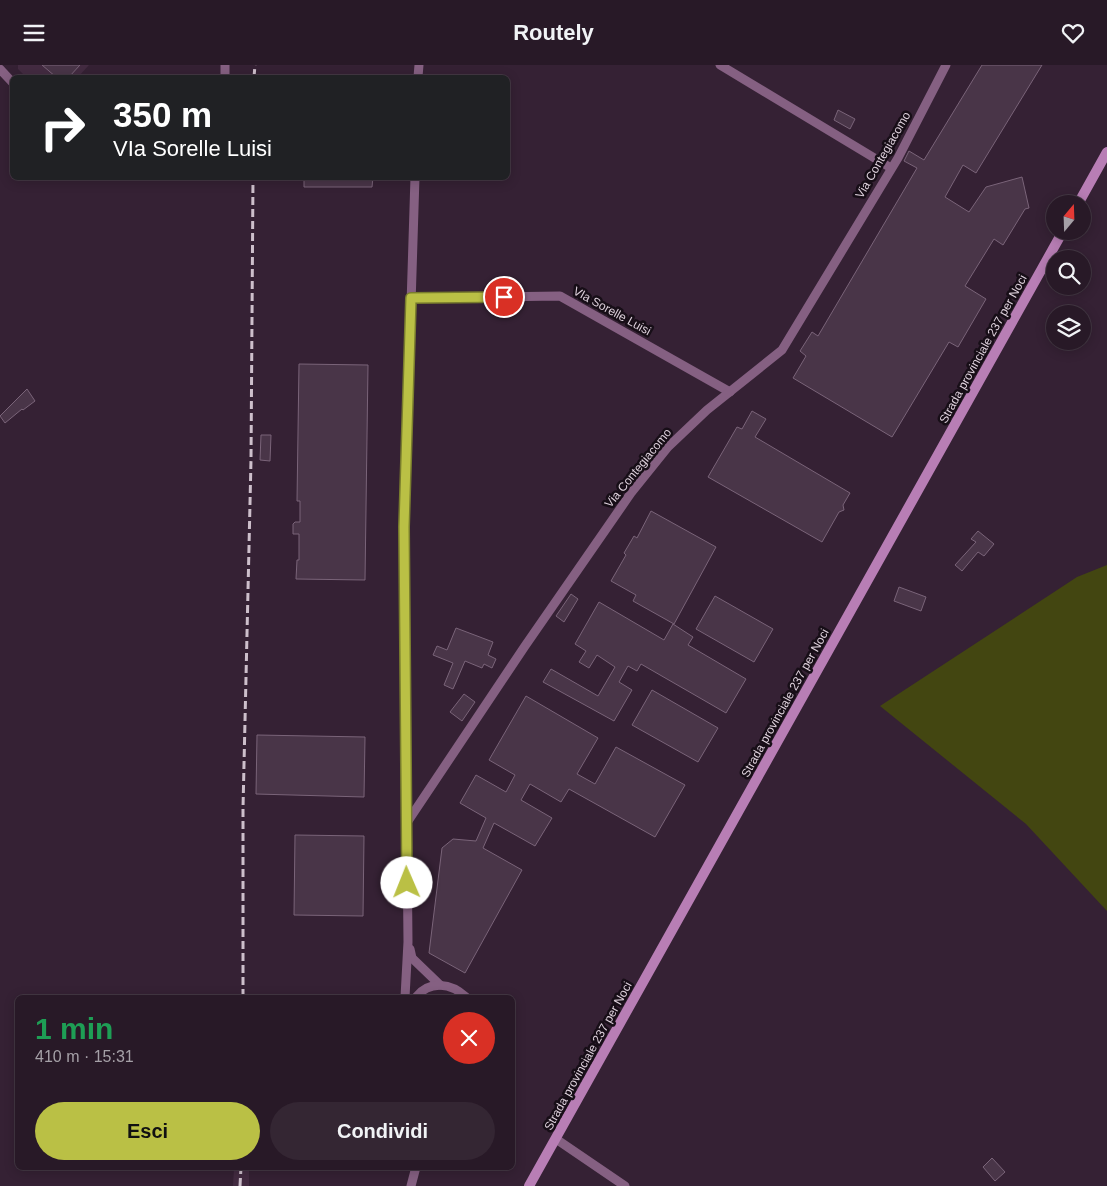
<!DOCTYPE html>
<html lang="it">
<meta charset="utf-8">
<style>
:root{--surface:#281927;--page:#342633;--text:#f1f3f6;--muted:#a5a0a7;--line:#443844;--accent:#bac045}
body{margin:0;font-family:Arial,sans-serif;background:var(--page);color:var(--text);height:100vh;display:flex;flex-direction:column;font-size:19px;white-space:nowrap}
*{box-sizing:border-box;margin:0}
p{font-size:16px;color:var(--muted)}
.icon{flex:none;width:28px;height:28px;fill:none;stroke:currentColor;stroke-width:2;stroke-linecap:round;stroke-linejoin:round}
.map{position:relative;flex:1;overflow:hidden}
.panel{position:absolute;left:15px;top:930px;width:500px;height:175px;display:flex;flex-direction:column;background:var(--surface);border-radius:8px;box-shadow:0 2px 12px #0003,0 0 0 1px var(--line)}
.panel>*{flex:none}
.guide{position:absolute;left:10px;top:10px;width:500px;height:105px;border-radius:8px;box-shadow:0 2px 12px #0003,0 0 0 1px var(--line);background:#202124;color:#fff;overflow:hidden}
.needle{width:32px;rotate:19deg}
.tools{position:absolute;left:1046px;top:130px;display:grid;gap:10px}
.tools a{display:grid;place-items:center;width:45px;height:45px;border-radius:50%;background:var(--surface);box-shadow:0 2px 12px #0003,0 0 0 1px var(--line);font-size:25px}
.pin{position:absolute;display:grid;place-items:center;width:42px;height:42px;color:#fff;margin:-21px;border:2px solid #fff;border-radius:50%;box-shadow:0 1px 5px #0007}
.me{position:absolute;width:55px;margin:-28px;rotate:359deg;stroke-linejoin:round;filter:drop-shadow(0 0 4px #0008)}
.turn{display:flex;align-items:center;gap:18px;height:105px;padding:0 20px;font-size:22px}
.turn .icon{width:65px;height:65px;stroke-width:2.5}
.turn b{display:block;font-size:35px;line-height:42px}
.round{display:grid;place-items:center;flex:none;width:52px;height:52px;border-radius:26px;background:var(--page)}
.summary{display:flex;align-items:center;justify-content:space-between;height:85px;padding:0 20px}
h1{font-size:30px;font-weight:700;line-height:38px;color:#1e9e55}
.action{display:flex;gap:10px;margin-top:auto;padding:10px 20px}
.action a{flex:1;height:58px;border-radius:30px;background:var(--accent);color:#111;font-size:20px;font-weight:700;line-height:58px;text-align:center}
.action a+a{background:var(--page);color:var(--text)}
header{display:flex;justify-content:space-between;align-items:center;height:65px;padding:0 20px;background:var(--surface);font-size:22px;font-weight:700}
.map>svg:first-child{display:block}
</style>
<header><svg class="icon" aria-label="menu" viewBox="0 0 24 24"><path d="M4 6h16M4 12h16M4 18h16"/></svg>Routely<svg class="icon" aria-label="heart" viewBox="0 0 24 24"><path d="M12 20l-8-8c-3-5 5-10 8-4 3-6 11-1 8 4z"/></svg></header>
<div class="map">
<svg width="1107" height="1121" viewBox="0 0 1107 1121">
<rect width="100%" height="100%" fill="#352134"/>
<g fill="#432b41">
<polygon points="18,0 89,0 78,12 26,12 18,4"/>
<polygon points="234,1103 249,1103 249,1121 233,1121"/>
</g>
<polygon fill="#434611" points="1107,500 1107,846 1026,759 880,641 1077,512"/>
<g fill="#493548" stroke="#7a6479">
<polygon points="42,0 80,0 69,12 56,12"/>
<polygon points="982,0 1042,0 976,108 963,100 945,132 969,147 986,122 1022,112 1029,143 1025,144 1003,180 994,174 965,221 986,234 958,282 949,277 892,372 793,313 806,291 800,286 812,267 818,271 917,103 904,96 909,86 924,95"/>
<polygon points="838,45 855,54 850,64 834,55"/>
<polygon points="304,112 373,112 372,122 304,122"/>
<polygon points="299,299 368,300 365,515 296,514 297,495 299,495 299,469 293,469 293,459 295,457 300,457 300,436 297,436"/>
<polygon points="27,324 35,336 23,345 22,344 5,358 0,351"/>
<polygon points="752,346 766,354 755,372 850,428 843,440 844,445 839,447 822,477 708,412 737,362 742,364"/>
<polygon points="261,370 271,370 270,396 260,395"/>
<polygon points="651,446 716,482 674,559 633,536 636,530 611,516 626,490 624,488 634,471 637,473"/>
<polygon points="978,466 994,479 984,491 978,487 962,506 955,500 976,477 971,474"/>
<polygon points="899,522 926,532 921,546 894,536"/>
<polygon points="571,529 578,534 564,557 556,551"/>
<polygon points="715,531 773,564 754,597 696,564"/>
<polygon points="599,537 664,575 673,559 693,572 688,580 746,614 726,648 641,599 637,606 628,601 619,617 632,625 614,656 543,617 551,604 598,631 615,602 597,590 589,603 579,597 586,586 575,579"/>
<polygon points="456,563 493,577 488,590 496,594 492,603 484,599 482,603 465,596 453,624 444,620 453,598 433,590 437,581 447,585"/>
<polygon points="652,625 718,663 698,697 632,660"/>
<polygon points="464,629 475,637 462,656 450,647"/>
<polygon points="526,631 598,673 577,709 595,719 616,682 685,720 655,772 569,724 561,737 530,719 521,735 552,753 535,781 494,758 483,783 522,805 465,908 429,888 442,783 453,774 476,776 486,753 460,738 476,710 506,727 515,710 489,695"/>
<polygon points="257,670 365,672 364,732 256,729"/>
<polygon points="295,770 364,771 363,851 294,850"/>
<polygon points="992,1093 1005,1107 995,1116 983,1102"/>
</g>
<g fill="none" stroke-linecap="round" stroke-linejoin="round">
<g stroke="#856082" stroke-width="9">
<polyline points="720,0 891,103"/>
<polyline points="0,4 12,17"/>
<polyline points="225,12 225,0"/>
<polyline points="418,12 419,0"/>
<polyline points="411,233 560,231 730,327"/>
<polyline points="406,759 525,581 631,428 668,382 707,345 782,285 898,93 946,0"/>
<polyline points="410,884 412,893 440,920"/>
<polyline points="405,932 408,877 404,462 415,112"/>
<path d="M416,932C430,915 451,918 466,932"/>
<polyline points="556,1074 625,1121"/>
<polyline points="411,1121 416,1102"/>
</g>
<g stroke="#b87eb5" stroke-width="10">
<polyline points="1078,139 1107,87"/>
<polyline points="529,1121 1063,166"/>
</g>
<g stroke="#cdbfcb" stroke-width="3" stroke-dasharray="8 4" stroke-linecap="butt">
<polyline points="254,12 255,0"/>
<polyline points="243,932 243,743 251,395 253,112"/>
<polyline points="240,1121 241,1102"/>
</g>
</g>
<g fill="none" stroke-linecap="round" stroke-linejoin="round">
<g stroke="#797d2d" stroke-width="12">
<polyline id="route" points="407,818 404,462 411,233 504,232"/>
</g>
<use href="#route" stroke="#bac045" stroke-width="9"/>
</g>
<g text-anchor="middle" stroke-width="5" stroke-linejoin="round" paint-order="stroke">
<g font-size="12" fill="#ded1dc" stroke="#170e17">
<text transform="translate(883 90) rotate(-60)" y="4">Via Contegiacomo</text>
<text transform="translate(612 246) rotate(29)" y="4">VIa Sorelle Luisi</text>
<text transform="translate(983 284) rotate(-61)" y="4">Strada provinciale 237 per Noci</text>
<text transform="translate(638 403) rotate(-51)" y="4">Via Contegiacomo</text>
<text transform="translate(785 638) rotate(-61)" y="4">Strada provinciale 237 per Noci</text>
<text transform="translate(588 991) rotate(-61)" y="4">Strada provinciale 237 per Noci</text>
</g>
</g>
</svg>
<div class="tools">
<a><svg class="needle" viewBox="-14 -14 28 28"><path d="M0-13l5 13h-10z" fill="#e53935"/><path d="M0 13l5-13h-10z" fill="#a5a0a7"/></svg></a>
<a><svg class="icon" aria-label="search" viewBox="0 0 24 24"><circle cx="10" cy="10" r="6"/><path d="M15 15l6 6"/></svg></a>
<a><svg class="icon" aria-label="layers" viewBox="0 0 24 24"><path d="M12 4l9 5-9 5-9-5zM3 14l9 5 9-5"/></svg></a>
</div>
<div class="pin" style="left:504px;top:232px;background:#d93025"><svg class="icon" aria-label="arrive" viewBox="0 0 24 24"><path d="M6 21V4h12l-3 4 3 4H6"/></svg></div>
<svg class="me" style="left:407px;top:818px" viewBox="-20 -20 40 40"><circle r="19" fill="#fff"/><path d="M0-13L10 11 0 6-10 11z" fill="#bac045"/></svg>
<div class="guide">
<div class="turn"><svg class="icon" aria-label="right" viewBox="0 0 24 24"><path d="M7 20v-9h11M14 6l5 5-5 5"/></svg><div><b>350 m</b>VIa Sorelle Luisi</div></div>
</div>
<section class="panel">
<div class="summary"><div><h1>1 min</h1><p>410 m · 15:31</p></div><a class="round" style="background:#d93025;color:#fff"><svg class="icon" aria-label="close" viewBox="0 0 24 24"><path d="M6 6l12 12M18 6L6 18"/></svg></a></div>
<div class="action"><a>Esci</a><a>Condividi</a></div>
</section>
</div>
